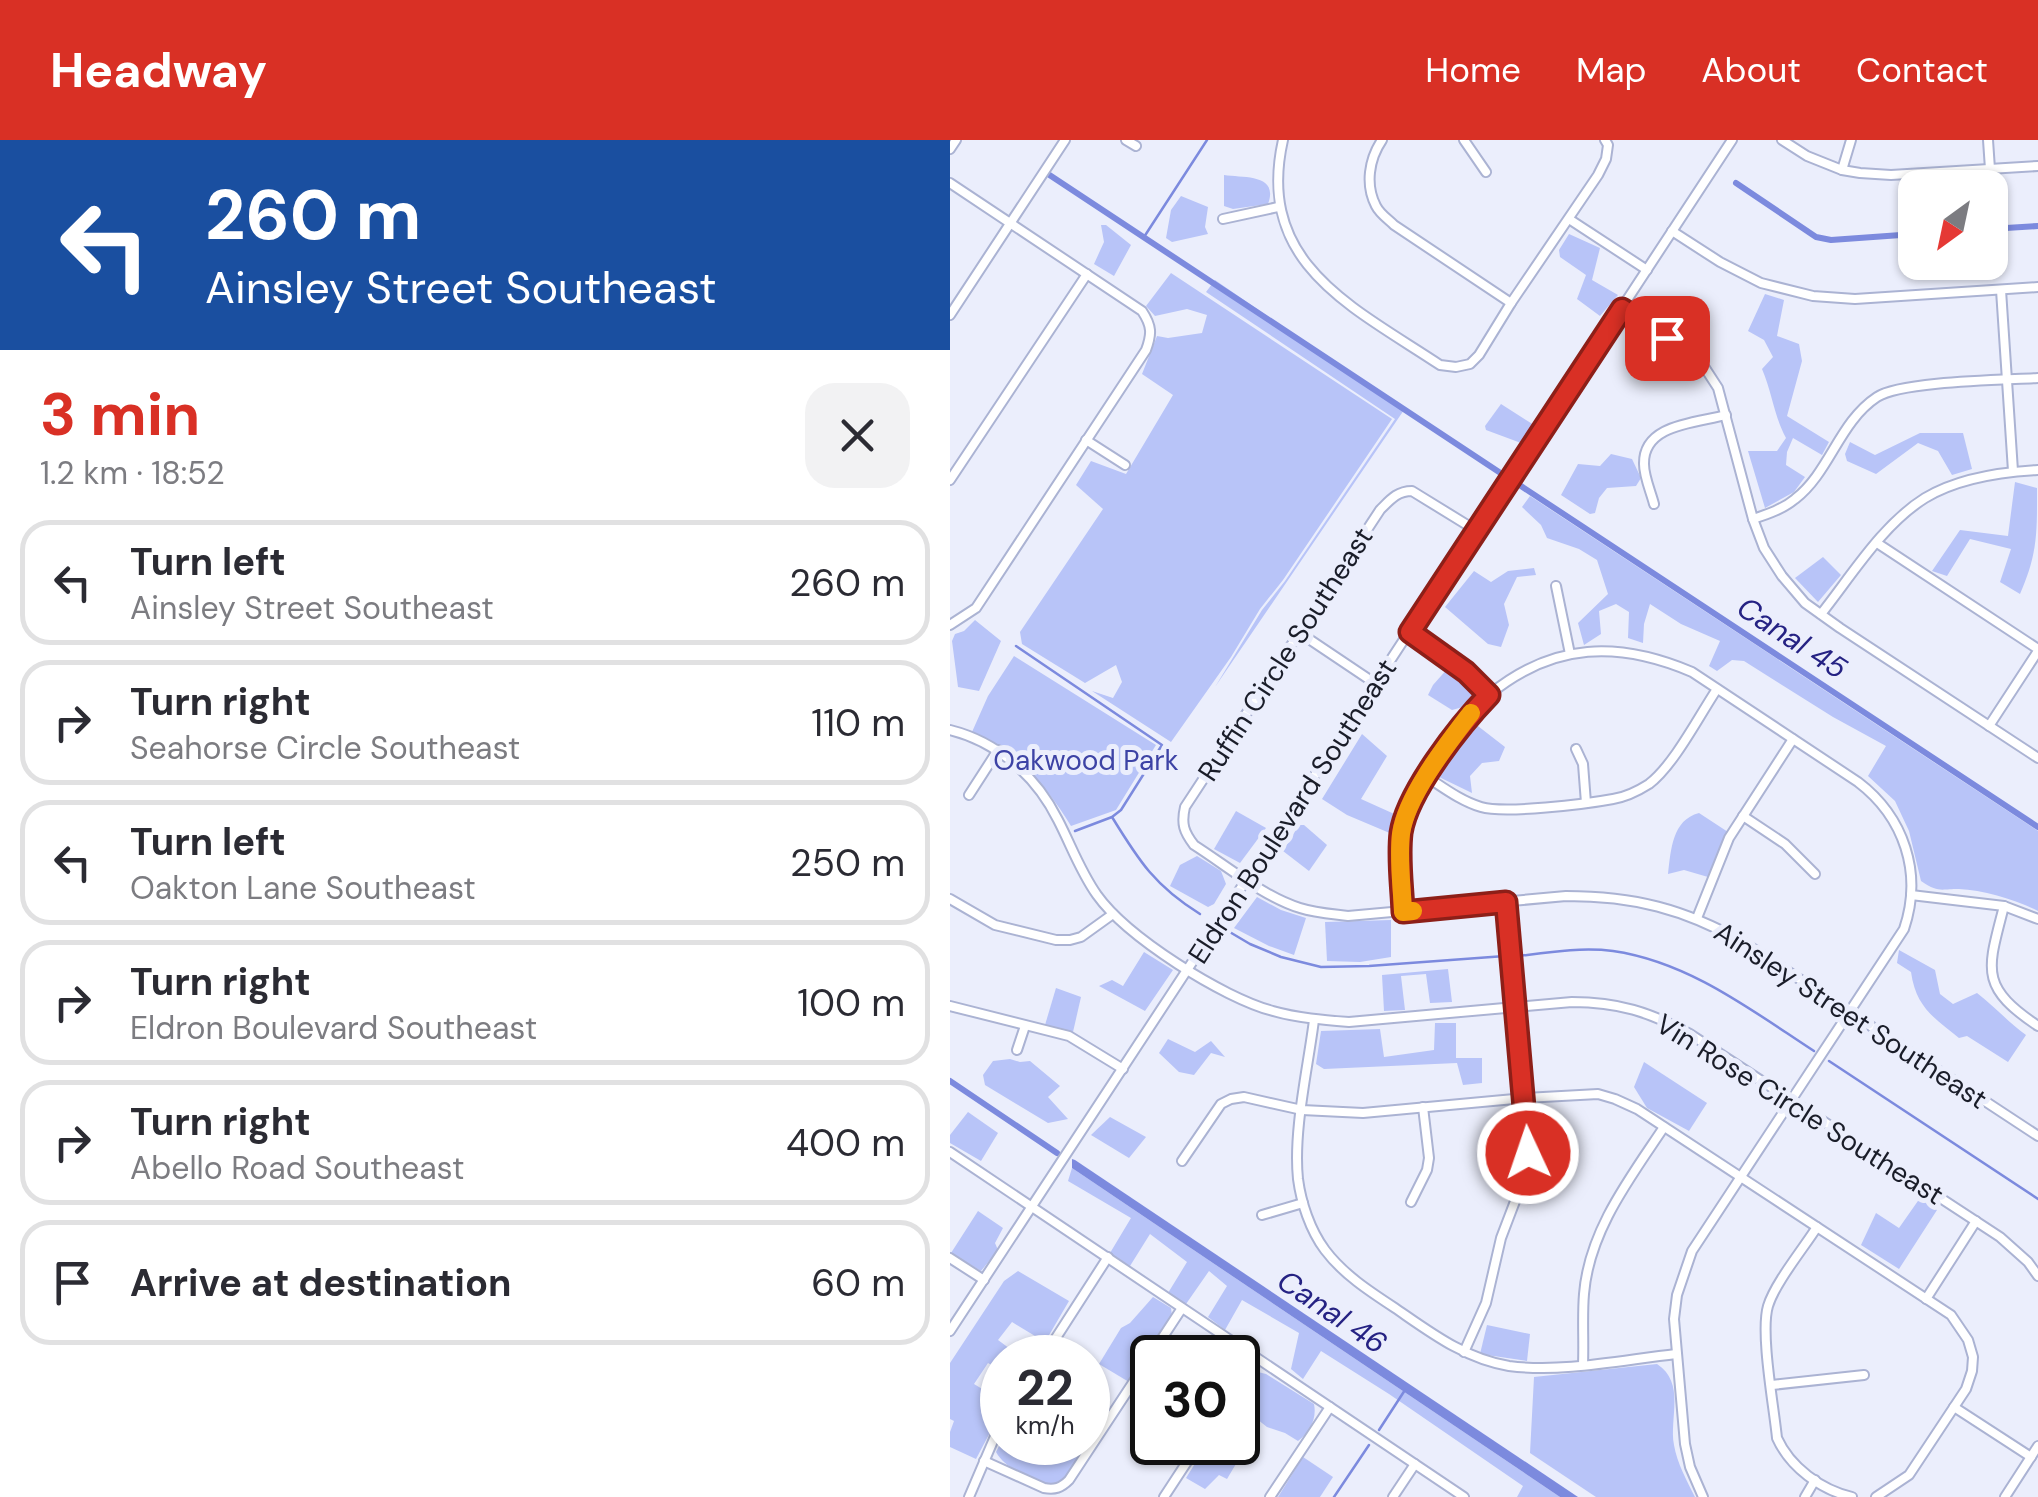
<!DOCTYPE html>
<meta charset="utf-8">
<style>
:root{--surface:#fff;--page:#f2f2f3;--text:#2b2b33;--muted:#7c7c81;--line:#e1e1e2;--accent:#d93025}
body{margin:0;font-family:"DM Sans",sans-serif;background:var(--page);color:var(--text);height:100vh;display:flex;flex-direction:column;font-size:38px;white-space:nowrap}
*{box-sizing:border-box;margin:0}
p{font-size:32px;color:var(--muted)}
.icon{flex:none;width:55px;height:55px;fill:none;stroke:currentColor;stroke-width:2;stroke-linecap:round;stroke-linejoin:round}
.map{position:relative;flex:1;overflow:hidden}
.side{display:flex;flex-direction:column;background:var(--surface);width:950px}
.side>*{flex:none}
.guide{background:#1a4fa0;color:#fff;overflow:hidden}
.needle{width:65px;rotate:213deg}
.controls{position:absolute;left:948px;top:30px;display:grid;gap:20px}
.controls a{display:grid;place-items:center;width:110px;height:110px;border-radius:20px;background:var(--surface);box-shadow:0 2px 8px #0004;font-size:50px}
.speed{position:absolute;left:30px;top:1195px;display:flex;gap:20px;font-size:50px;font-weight:700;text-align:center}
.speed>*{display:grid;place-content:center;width:130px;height:130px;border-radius:50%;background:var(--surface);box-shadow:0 2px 8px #0004;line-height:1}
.speed small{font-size:25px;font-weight:400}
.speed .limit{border:5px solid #111;border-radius:15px;background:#fff;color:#111}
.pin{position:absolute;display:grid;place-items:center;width:85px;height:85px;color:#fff;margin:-42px;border-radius:20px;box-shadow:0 5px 15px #0006}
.me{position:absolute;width:110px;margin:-55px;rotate:357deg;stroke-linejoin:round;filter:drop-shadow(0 0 8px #0008)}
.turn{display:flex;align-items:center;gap:35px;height:210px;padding:0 40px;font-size:45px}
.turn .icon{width:130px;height:130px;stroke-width:2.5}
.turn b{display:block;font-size:70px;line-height:85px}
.round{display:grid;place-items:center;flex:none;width:105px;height:105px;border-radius:30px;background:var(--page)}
.headline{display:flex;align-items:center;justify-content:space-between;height:170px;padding:0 40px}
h1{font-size:60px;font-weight:700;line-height:75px;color:var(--accent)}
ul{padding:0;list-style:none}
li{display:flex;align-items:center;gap:30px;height:125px;margin:0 20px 15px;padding:0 20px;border:5px solid var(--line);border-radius:30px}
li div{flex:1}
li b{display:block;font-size:38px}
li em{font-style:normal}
header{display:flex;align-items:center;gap:60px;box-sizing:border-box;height:140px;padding:0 50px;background:var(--accent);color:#fff}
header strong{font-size:48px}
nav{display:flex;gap:55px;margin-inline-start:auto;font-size:35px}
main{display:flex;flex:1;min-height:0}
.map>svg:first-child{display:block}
</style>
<header>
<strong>Headway</strong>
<nav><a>Home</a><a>Map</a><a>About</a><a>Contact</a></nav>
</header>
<main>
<section class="side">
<div class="guide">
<div class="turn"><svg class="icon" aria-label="left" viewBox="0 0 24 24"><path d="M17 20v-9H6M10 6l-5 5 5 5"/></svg><div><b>260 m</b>Ainsley Street Southeast</div></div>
</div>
<div class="headline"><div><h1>3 min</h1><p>1.2 km · 18:52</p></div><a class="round"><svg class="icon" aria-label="close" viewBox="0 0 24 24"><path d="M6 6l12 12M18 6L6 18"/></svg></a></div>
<ul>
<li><svg class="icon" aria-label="left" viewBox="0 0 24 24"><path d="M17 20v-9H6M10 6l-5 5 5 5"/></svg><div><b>Turn left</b><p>Ainsley Street Southeast</p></div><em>260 m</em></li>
<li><svg class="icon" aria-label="right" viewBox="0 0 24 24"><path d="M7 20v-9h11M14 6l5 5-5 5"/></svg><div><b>Turn right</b><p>Seahorse Circle Southeast</p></div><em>110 m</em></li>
<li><svg class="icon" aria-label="left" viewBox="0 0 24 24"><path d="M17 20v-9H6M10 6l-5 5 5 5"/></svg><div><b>Turn left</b><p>Oakton Lane Southeast</p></div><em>250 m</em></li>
<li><svg class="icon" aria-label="right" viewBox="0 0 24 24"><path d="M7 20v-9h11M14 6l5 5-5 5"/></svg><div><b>Turn right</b><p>Eldron Boulevard Southeast</p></div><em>100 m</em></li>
<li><svg class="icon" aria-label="right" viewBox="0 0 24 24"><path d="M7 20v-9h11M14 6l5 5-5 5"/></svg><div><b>Turn right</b><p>Abello Road Southeast</p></div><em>400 m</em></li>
<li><svg class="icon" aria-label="arrive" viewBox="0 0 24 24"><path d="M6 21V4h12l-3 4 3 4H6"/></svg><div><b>Arrive at destination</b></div><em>60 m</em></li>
</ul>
</section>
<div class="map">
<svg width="1088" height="1357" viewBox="0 0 1088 1357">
<rect width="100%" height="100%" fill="#ebeefc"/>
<g fill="#b8c4f8">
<path d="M274,35C295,38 329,34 318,64L283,69L274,66Z"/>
<polygon points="231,56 258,67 255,87 258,94 222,102 216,98 221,70"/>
<polygon points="151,85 156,85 181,105 164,136 144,124 154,102"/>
<polygon points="619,94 650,108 642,140 668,155 650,176 627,159 636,135 610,117 609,110"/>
<polygon points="221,133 442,279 333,440 310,469 281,517 221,602 142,551 163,558 172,542 166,525 135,543 72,504 70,492 153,369 126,345 141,321 176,334 223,255 192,234 207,196 218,198 252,193 257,175 237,169 205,176 196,166"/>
<polygon points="265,140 454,270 265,547 312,470 335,441 445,279 256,152"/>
<path d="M815,154L834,160L827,196L849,204L852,221L837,276L879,302L872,315L843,298L837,312L836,325L855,337L844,352L815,368L798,311H827L836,298C824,276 822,252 812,229L823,217L814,200L798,191Z"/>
<polygon points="551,264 584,285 571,303 536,290 535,286"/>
<polygon points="970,293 1013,293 1022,329 1002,335 988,311 968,303 926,334 897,321 895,314 900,302 925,315"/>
<polygon points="661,314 682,319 691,338 686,346 657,348 649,358 645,373 640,374 611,355 628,324 650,326"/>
<path d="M1065,342L1087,348C1087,392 1088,413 1070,454L1050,442L1061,409L1020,399L997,436L982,431L1010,390L1058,396Z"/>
<path d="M580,356L1088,691V771C1067,760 1033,750 1009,749C990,749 989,753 971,741L959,691L945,661L918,636L936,606L883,577L794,521L782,520L767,531L759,526L770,501L731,484L700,464L694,484L693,503L678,498L679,472L666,464L649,471L651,494L634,505L628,483L658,454L647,420L629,409L597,398L591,385L572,367Z"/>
<polygon points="873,417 891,435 868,462 845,438"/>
<polygon points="584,428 586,435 567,437 554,464 559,485 551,507 538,504 495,467 524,431 541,442 558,431"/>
<polygon points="25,480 51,501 29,551 8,547 2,501 5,494 14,491"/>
<path d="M64,516L206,605L166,670L121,686C98,648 65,609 22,592L38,556Z"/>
<polygon points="499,527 523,547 526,554 520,565 502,570 478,555 483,545"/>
<polygon points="524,583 555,607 549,621 532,623 520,636 522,653 489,637"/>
<polygon points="412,594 437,616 411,659 451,677 442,694 397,675 372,659"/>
<polygon points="286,671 316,688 290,723 264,709"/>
<path d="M749,673L778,692L758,737L734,730L718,734C721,710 722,680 749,673Z"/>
<polygon points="349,685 354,685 377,705 359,731 333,711"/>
<polygon points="247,716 271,731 276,744 264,764 258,767 220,746 230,725"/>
<polygon points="307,757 331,770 356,778 344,815 319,806 284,788"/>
<polygon points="441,780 441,817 410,822 377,821 375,782"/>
<path d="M949,810L985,830L990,854L1003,864L1027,853C1044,866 1058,882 1076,895L1058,922L1017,896L1009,898C983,877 966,867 961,832L947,823Z"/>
<polygon points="194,812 223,830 195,871 149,846 162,840 173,846"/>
<polygon points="498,829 502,862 480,863 476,834 451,836 455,870 434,871 432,835"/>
<polygon points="106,848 131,857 123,892 95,885"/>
<polygon points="485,883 506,883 506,918 532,918 532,943 513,945 507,923 374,929 366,924 371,891 430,889 434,917 484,910"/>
<polygon points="218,899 245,912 261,901 275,917 261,913 244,935 229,932 209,913"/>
<polygon points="60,919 70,922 80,921 110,946 98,957 118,979 98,983 35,945 33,935 43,921"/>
<polygon points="694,922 757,963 739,991 697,968 684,947"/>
<polygon points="18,972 48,993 31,1021 0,1003 0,995"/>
<polygon points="160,977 196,997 179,1018 141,995"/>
<polygon points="122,1028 610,1357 567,1357 573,1346 439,1254 371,1211 353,1239 341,1229 349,1193 292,1160 275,1190 258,1177 277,1146 259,1131 236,1164 218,1153 237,1122 200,1094 180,1126 160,1113 181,1078 118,1041"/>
<polygon points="970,1058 987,1070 949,1129 911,1105 926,1073 949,1088"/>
<polygon points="28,1071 53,1088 45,1103 48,1110 31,1131 1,1113"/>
<polygon points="68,1131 119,1161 95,1202 62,1182 48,1200 71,1217 52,1218 52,1231 38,1223 24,1244 52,1261 44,1285 26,1319 0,1307 0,1292 4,1281 0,1279 0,1223 54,1141"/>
<polygon points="203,1157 221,1168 222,1176 179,1242 149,1224 171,1188 180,1183"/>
<polygon points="537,1185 580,1194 577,1221 530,1214"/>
<path d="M707,1224C736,1243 719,1278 724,1305C727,1323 737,1341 745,1357H646L580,1313L584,1237Z"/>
<path d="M308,1232L316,1234L364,1264C367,1279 360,1292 348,1301L335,1293L317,1287L288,1264L293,1252Z"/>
<path d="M138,1273L152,1283L112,1344C89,1346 57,1331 46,1312L52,1300V1302H138Z"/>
<polygon points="288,1296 299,1302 277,1339 269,1335 255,1349 236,1338 258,1303 288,1302"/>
<polygon points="353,1317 383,1337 370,1357 328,1357"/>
</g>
<polygon fill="#7c8ade" points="122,1019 125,1020 628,1357 610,1357 122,1028"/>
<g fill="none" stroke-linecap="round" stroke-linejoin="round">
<g stroke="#7c8ade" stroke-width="2.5">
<polyline points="194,97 257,0"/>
<polyline points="66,506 212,605 171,670 162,677 125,691"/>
<path d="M162,677C189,721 205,746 250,774"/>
<polyline points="278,791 300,804 331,817 371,827 419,826 555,816"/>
<path d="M569,816C600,812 632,807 663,811C739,822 801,870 864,911"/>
<polyline points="879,921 1088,1059"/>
<polyline points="429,1290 455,1250"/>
<polyline points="384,1357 419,1305"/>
</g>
<g stroke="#7c8ade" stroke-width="6">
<polyline points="98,34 549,332"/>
<polyline points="786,43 866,97 881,100 965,94"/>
<polyline points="1040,89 1088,86"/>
<polyline points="571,346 1088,687"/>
<polyline points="0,941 107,1013"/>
</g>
<g stroke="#abb3d3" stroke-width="12">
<g id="minor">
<polyline points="176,0 186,6"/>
<path d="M333,0C305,124 403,167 490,225L506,227L520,224L529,215L561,163L648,35L656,19L658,5L655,0"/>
<path d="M432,0C419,19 415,45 426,66C430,74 438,79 444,85L561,163"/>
<polyline points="514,0 536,32"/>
<polyline points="832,0 857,16 892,30 910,33 941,35 1088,26"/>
<polyline points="1038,0 1040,29"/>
<polyline points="0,9 6,0"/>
<polyline points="892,30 901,0"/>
<path d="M0,43L192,171C202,186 202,194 196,210L26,468L0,485"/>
<polyline points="273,79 328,67"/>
<polyline points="619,79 697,130"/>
<polyline points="722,91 770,122 811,143 863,156 905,159 1088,147"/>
<polyline points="1051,150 1063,331"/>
<polyline points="672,169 740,212 755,228 768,248 803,379 814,408 832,436 855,463 890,488 1088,618"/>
<polyline points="0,175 115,0"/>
<polyline points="136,300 175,325"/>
<polyline points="0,340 137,134"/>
<path d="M704,364C701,352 694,337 694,324C693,284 746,283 776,275"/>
<path d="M803,379C818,374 833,369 845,359C880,332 889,282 927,257C951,241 1054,240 1088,238"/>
<path d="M527,391L462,351C447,351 440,360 430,370L235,667C231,684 234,692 244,705C277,726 314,757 350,768C365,773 382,774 398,776L616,756C684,756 734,769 793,802L1088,996"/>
<polyline points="927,403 1088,509"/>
<polyline points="606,446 620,514"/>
<path d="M871,474C902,435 932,385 975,358C1008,338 1050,332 1088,330"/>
<polyline points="460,492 516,532 539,555"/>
<polyline points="350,493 426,544"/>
<polyline points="1039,586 1088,511"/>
<path d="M0,590C48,602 86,636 108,680C121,705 130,731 147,755C177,797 273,858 323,871C348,878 373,880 399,882L622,862C668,862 700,872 740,894L1050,1097L1078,1122L1088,1136"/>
<polyline points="626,609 633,624 636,663"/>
<path d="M477,637C494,648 511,661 531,667C555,674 636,664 663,659C676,657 688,651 699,644C724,625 749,576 767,549"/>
<polyline points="19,655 48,610"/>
<polyline points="793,676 835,704 865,734"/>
<polyline points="961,755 1054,766 1088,779"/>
<polyline points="0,759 45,785 106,800 120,800 131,797 163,774"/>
<path d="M1054,766C1038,829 1028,846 1088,886"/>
<path d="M453,772C451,745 446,714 452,687C459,660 477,637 493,614C507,593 520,570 540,554C604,502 669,501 742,532L908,642C954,677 973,733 954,789L742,1111L727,1155L724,1179L735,1304L740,1327L753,1357"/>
<polyline points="747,778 779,698 843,599"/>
<polyline points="0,866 119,896 173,929"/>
<path d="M364,880C358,928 343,991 348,1039C351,1062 360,1090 375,1110C393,1134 419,1151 445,1168C480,1192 515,1219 559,1226C613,1233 672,1220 726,1214"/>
<polyline points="67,910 75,886"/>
<polyline points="0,1012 514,1357"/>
<polyline points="232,1021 271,964 281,959 294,957 352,970 413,973 575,958 648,954 665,959 687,969 1001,1175 1018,1200 1023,1217 1022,1231 1016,1249 959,1335 926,1357"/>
<polyline points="461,1062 477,1030 479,1018 473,967"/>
<polyline points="312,1075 353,1063"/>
<path d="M867,1087C853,1109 825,1143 818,1166C810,1193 824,1267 827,1298C840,1327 871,1350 902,1357"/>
<polyline points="0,1118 34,1140"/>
<polyline points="976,1159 1026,1081"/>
<polyline points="0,1191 782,0"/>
<polyline points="514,1212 536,1163 551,1098 572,1043 578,1013 556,762"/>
<polyline points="93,1218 158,1117"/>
<path d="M633,1224C634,1201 632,1177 634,1154C639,1091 680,1038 714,987"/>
<polyline points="288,1245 306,1218"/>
<polyline points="822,1245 914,1235"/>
<polyline points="1004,1267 1081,1317"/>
<path d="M34,1321L94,1348C105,1350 111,1348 119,1340L232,1168"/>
<polyline points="19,1357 52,1280"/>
<polyline points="214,1357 250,1302"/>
<polyline points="320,1357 380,1267"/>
<polyline points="443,1357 465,1324"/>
<polyline points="855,1357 865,1340"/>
<polyline points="1055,1357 1088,1306"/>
</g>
</g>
<use href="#minor" stroke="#fff" stroke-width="8"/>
</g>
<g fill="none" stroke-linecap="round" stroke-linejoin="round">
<g stroke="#8d1f18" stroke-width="25">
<path id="route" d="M578,1013L556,762L453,772C452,746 448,719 451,693C457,652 510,585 539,555L516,532L460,492L672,169L717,198"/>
</g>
<use href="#route" stroke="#d93025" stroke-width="18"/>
<path stroke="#f59e0b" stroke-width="18" d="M463,771L453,772C452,746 448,720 451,694C456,656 498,603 521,573"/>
</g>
<g text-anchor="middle" stroke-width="10" stroke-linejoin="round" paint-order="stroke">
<g font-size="28" fill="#1a1d29" stroke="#ebeefc">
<text transform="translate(335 514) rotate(-57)" y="10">Ruffin Circle Southeast</text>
<text transform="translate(342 671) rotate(-57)" y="10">Eldron Boulevard Southeast</text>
<text transform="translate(901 875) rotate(33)" y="10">Ainsley Street Southeast</text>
<text transform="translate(850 969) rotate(32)" y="10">Vin Rose Circle Southeast</text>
</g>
<g font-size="28" fill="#3d43a5" stroke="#ebeefc">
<text x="136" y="630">Oakwood Park</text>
</g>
<g font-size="30" font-style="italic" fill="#252283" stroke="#ebeefc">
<text transform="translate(842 498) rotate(33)" y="10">Canal 45</text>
<text transform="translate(382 1172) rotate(34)" y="10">Canal 46</text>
</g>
</g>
</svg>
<div class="controls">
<a><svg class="needle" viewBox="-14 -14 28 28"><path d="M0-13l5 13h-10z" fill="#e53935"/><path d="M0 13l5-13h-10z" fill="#7c7c81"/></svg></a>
</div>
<div class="speed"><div>22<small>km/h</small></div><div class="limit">30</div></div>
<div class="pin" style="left:717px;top:198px;background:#d93025"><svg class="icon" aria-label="arrive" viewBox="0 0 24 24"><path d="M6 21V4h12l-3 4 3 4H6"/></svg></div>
<svg class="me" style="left:578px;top:1013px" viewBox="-20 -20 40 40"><circle r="17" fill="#d93025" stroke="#fff" stroke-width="3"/><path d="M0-11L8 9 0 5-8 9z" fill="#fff"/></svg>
</div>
</main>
